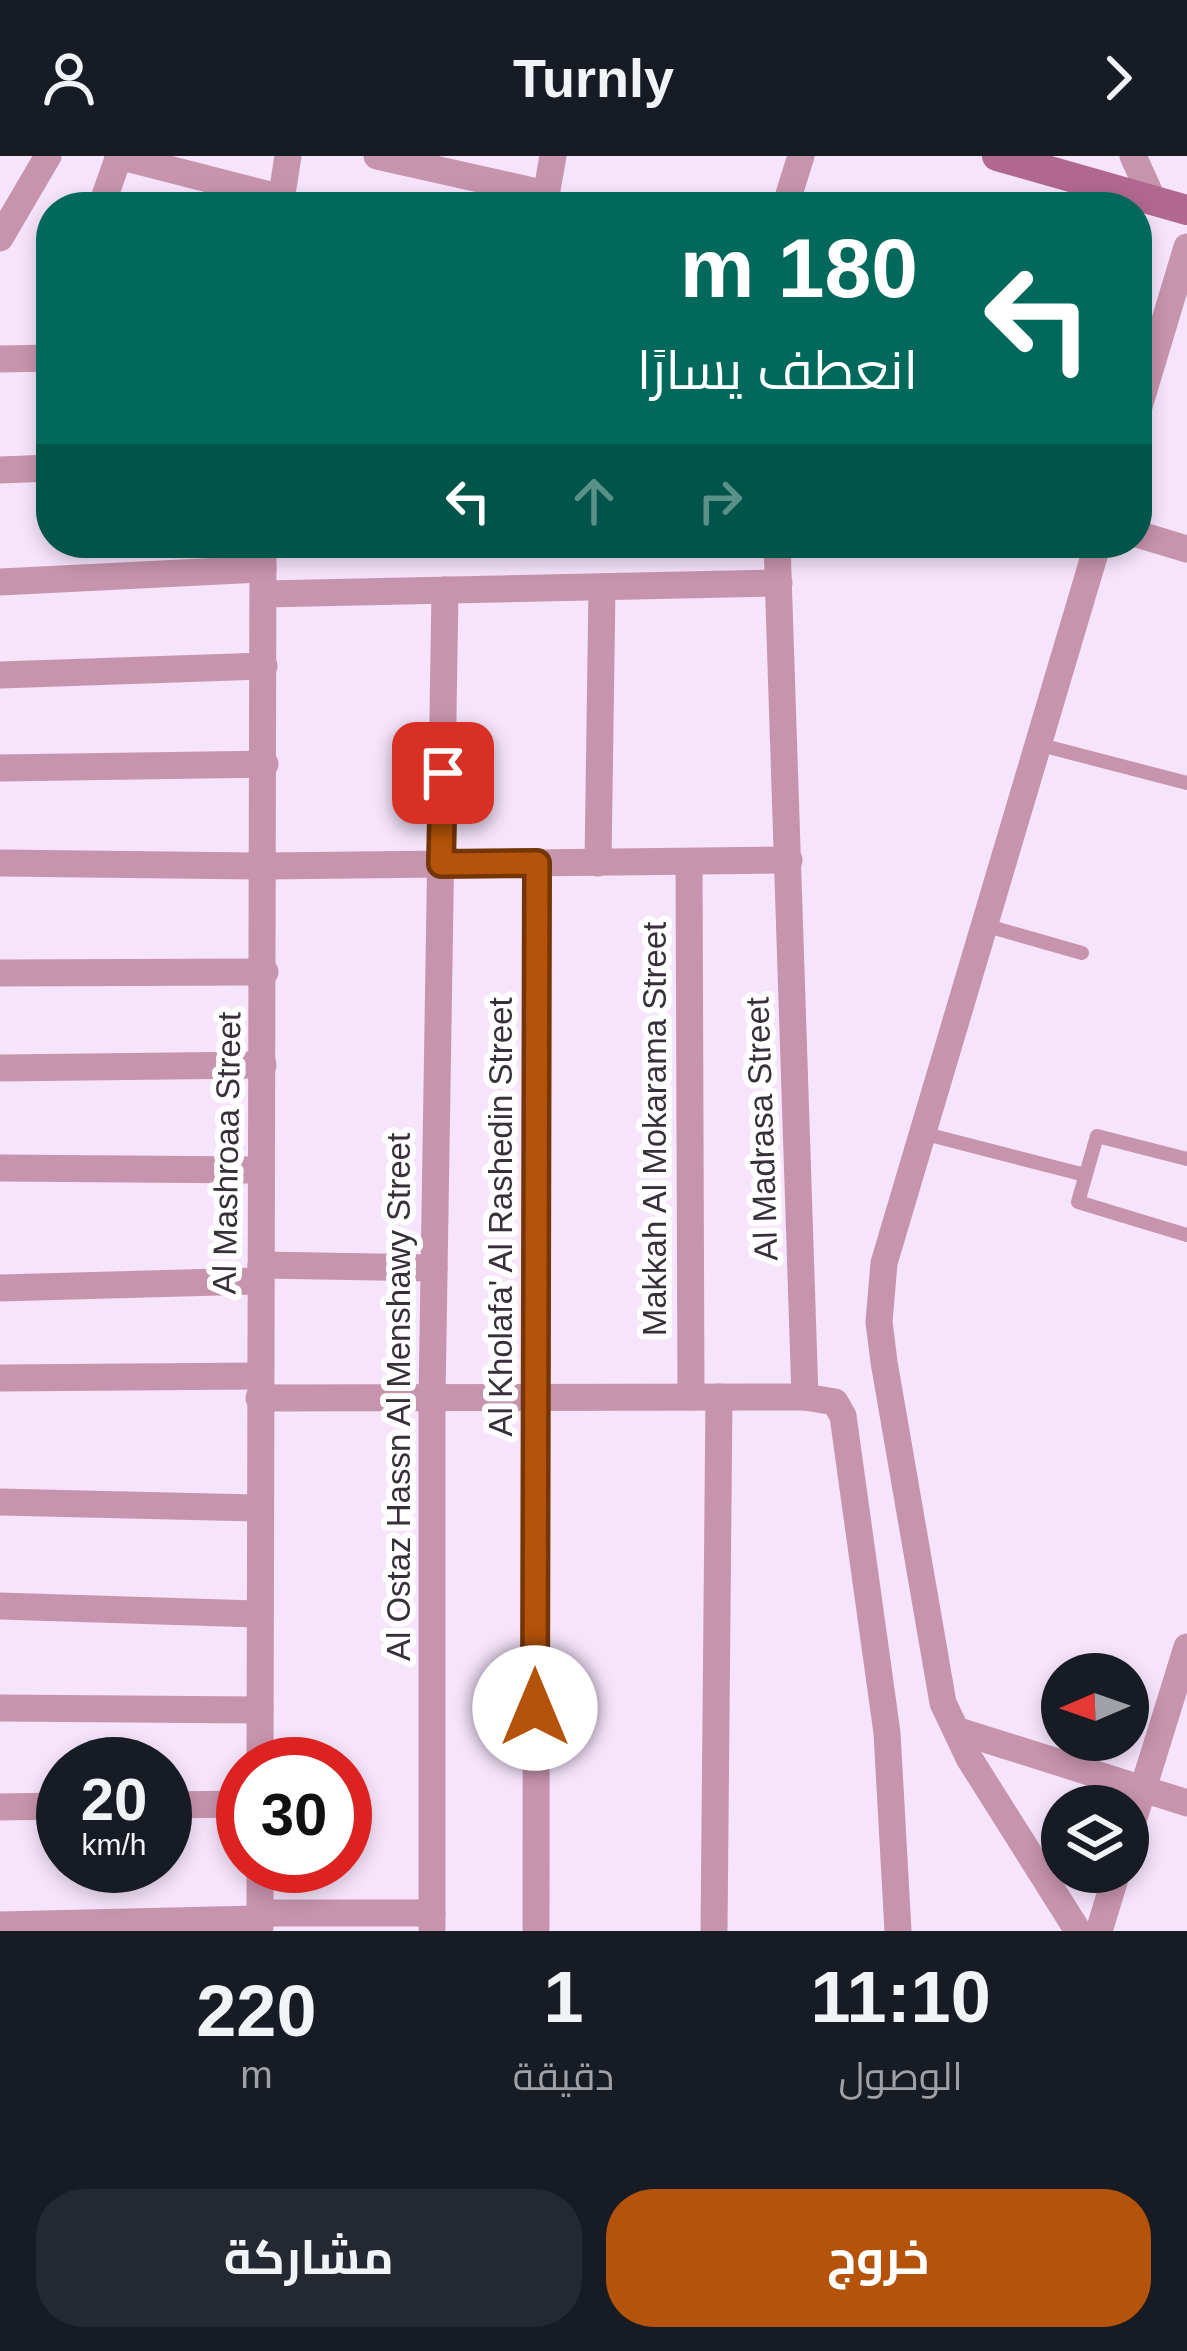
<!DOCTYPE html>
<html lang="ar">
<meta charset="utf-8">
<style>
:root{--surface:#171b24;--page:#242831;--text:#f1f3f6;--muted:#9ea1a6;--accent:#b45309}
body{margin:0;font-family:Helvetica,Cairo,sans-serif;background:var(--page);color:var(--text);direction:rtl;height:100vh;display:flex;flex-direction:column;font-size:45px;white-space:nowrap}
*{box-sizing:border-box;margin:0}
p{font-size:39px;color:var(--muted)}
.icon{flex:none;width:66px;height:66px;fill:none;stroke:currentColor;stroke-width:2;stroke-linecap:round;stroke-linejoin:round}
.map{position:relative;height:1775px;overflow:hidden;direction:ltr}
.panel{display:flex;flex-direction:column;background:var(--surface);flex:1}
.panel>*{flex:none}
.guide{position:absolute;left:36px;top:36px;width:1116px;height:366px;border-radius:48px;box-shadow:0 6px 18px #0003;direction:rtl;background:#00695c;color:#fff;overflow:hidden}
.needle{width:78px;rotate:268deg}
.buttons{position:absolute;left:1041px;top:1497px;display:grid;gap:24px}
.buttons a{display:grid;place-items:center;width:108px;height:108px;border-radius:50%;background:var(--surface);box-shadow:0 6px 18px #0003;font-size:60px}
.speed{position:absolute;left:36px;top:1581px;display:flex;gap:24px;font-size:60px;font-weight:700;text-align:center}
.speed>*{display:grid;place-content:center;width:156px;height:156px;border-radius:50%;background:var(--surface);box-shadow:0 6px 18px #0003;line-height:1}
.speed small{font-size:30px;font-weight:400}
.speed .limit{border:18px solid #d22;background:#fff;color:#111}
.pin{position:absolute;display:grid;place-items:center;width:102px;height:102px;color:#fff;margin:-51px;border-radius:24px;box-shadow:0 6px 18px #0006}
.me{position:absolute;width:132px;margin:-66px;rotate:0deg;stroke-linejoin:round;filter:drop-shadow(0 0 9px #0008)}
.turn{display:flex;align-items:center;gap:42px;height:252px;padding:0 36px;font-size:54px}
.turn .icon{width:156px;height:156px;stroke-width:2.5}
.turn b{display:block;font-size:84px;line-height:102px}
.lanes{display:flex;align-items:center;height:114px;padding:0 36px;background:#0003;justify-content:center;gap:60px;direction:ltr}
.lanes .off{opacity:.35}
.eta{display:flex;justify-content:space-evenly;align-items:center;height:204px;text-align:center}
.eta b{font-size:72px;font-weight:700;line-height:84px}
.button{display:flex;gap:24px;margin-top:auto;padding:24px 36px}
.button a{flex:1;height:138px;border-radius:48px;background:var(--accent);color:#fff;font-size:48px;font-weight:700;line-height:138px;text-align:center}
.button a+a{background:var(--page);color:var(--text)}
header{display:flex;justify-content:space-between;align-items:center;height:156px;padding:0 36px;background:var(--surface);font-size:54px;font-weight:700}
.map>svg:first-child{display:block}
</style>
<header><svg class="icon" aria-label="forward" viewBox="0 0 24 24"><path d="M9 5l7 7-7 7"/></svg>Turnly<svg class="icon" aria-label="person" viewBox="0 0 24 24"><circle cx="12" cy="8" r="4"/><path d="M4 21q1-7 8-7t8 7"/></svg></header>
<div class="map">
<svg width="1187" height="1775" viewBox="0 0 1187 1775">
<rect width="100%" height="100%" fill="#f6e4fb"/>
<g fill="none" stroke-linecap="round" stroke-linejoin="round">
<g stroke="#c794ad" stroke-width="14">
<polyline points="1037,588 1187,627"/>
<polyline points="984,769 1082,797"/>
<polyline points="922,977 1085,1019"/>
<polyline points="1187,1003 1097,980 1078,1046 1187,1079"/>
</g>
<g stroke="#c794ad" stroke-width="27">
<polyline points="118,0 282,42"/>
<polyline points="377,0 546,38"/>
<polyline points="1133,0 1153,44"/>
<polyline points="101,51 119,0"/>
<polyline points="280,51 288,0"/>
<polyline points="544,51 553,0"/>
<polyline points="785,51 801,0"/>
<polyline points="0,82 48,0"/>
<polyline points="0,203 51,202"/>
<polyline points="1137,257 1187,91"/>
<polyline points="0,314 51,312"/>
<polyline points="1137,378 1187,393"/>
<polyline points="777,387 805,1241"/>
<polyline points="0,426 263,413"/>
<polyline points="264,438 779,427"/>
<polyline points="0,519 264,510"/>
<polyline points="0,612 265,608"/>
<polyline points="689,706 691,1241"/>
<polyline points="0,707 266,710 789,704"/>
<polyline points="598,707 602,431"/>
<polyline points="0,817 265,816"/>
<polyline points="0,912 263,909"/>
<polyline points="0,1012 261,1014"/>
<polyline points="261,1109 434,1112"/>
<polyline points="0,1132 260,1125"/>
<polyline points="0,1222 260,1220"/>
<polyline points="259,1242 805,1241 835,1246 843,1260 887,1577 898,1775"/>
<polyline points="0,1346 259,1352"/>
<polyline points="0,1450 259,1458"/>
<polyline points="0,1552 260,1554"/>
<polyline points="956,1574 1187,1647"/>
<polyline points="260,1608 263,387"/>
<polyline points="165,1649 243,1648"/>
<polyline points="0,1651 63,1650"/>
<polyline points="1128,1681 1187,1491"/>
<polyline points="260,1757 432,1757"/>
<polyline points="0,1769 260,1763"/>
<polyline points="260,1771 260,1710"/>
<polyline points="432,1775 432,1242 445,434"/>
<polyline points="536,1775 537,707"/>
<polyline points="714,1775 719,1241"/>
<polyline points="1078,1775 969,1602 943,1547 884,1206 879,1166 884,1107 1098,387"/>
<polyline points="1099,1775 1117,1716"/>
</g>
<polyline stroke="#b1688f" stroke-width="30" points="997,0 1187,54"/>
</g>
<g fill="none" stroke-linecap="round" stroke-linejoin="round">
<g stroke="#753606" stroke-width="30">
<polyline id="route" points="443,617 441,708 537,707 535,1552"/>
</g>
<use href="#route" stroke="#b45309" stroke-width="21"/>
</g>
<g text-anchor="middle" stroke-width="12" stroke-linejoin="round" paint-order="stroke">
<g font-size="33" fill="#373039" stroke="#fff">
<text transform="translate(654 973) rotate(-90)" y="12">Makkah Al Mokarama Street</text>
<text transform="translate(761 973) rotate(-92)" y="12">Al Madrasa Street</text>
<text transform="translate(226 997) rotate(-89)" y="12">Al Mashroaa Street</text>
<text transform="translate(500 1061) rotate(-90)" y="12">Al Kholafa' Al Rashedin Street</text>
<text transform="translate(398 1241) rotate(-90)" y="12">Al Ostaz Hassn Al Menshawy Street</text>
</g>
</g>
</svg>
<div class="buttons">
<a><svg class="needle" viewBox="-14 -14 28 28"><path d="M0-13l5 13h-10z" fill="#e53935"/><path d="M0 13l5-13h-10z" fill="#9ea1a6"/></svg></a>
<a><svg class="icon" aria-label="layers" viewBox="0 0 24 24"><path d="M12 4l9 5-9 5-9-5zM3 14l9 5 9-5"/></svg></a>
</div>
<div class="speed"><div>20<small>km/h</small></div><div class="limit">30</div></div>
<div class="pin" style="left:443px;top:617px;background:#d93025"><svg class="icon" aria-label="arrive" viewBox="0 0 24 24"><path d="M6 21V4h12l-3 4 3 4H6"/></svg></div>
<svg class="me" style="left:535px;top:1552px" viewBox="-20 -20 40 40"><circle r="19" fill="#fff"/><path d="M0-13L10 11 0 6-10 11z" fill="#b45309"/></svg>
<div class="guide">
<div class="turn"><svg class="icon" aria-label="left" viewBox="0 0 24 24"><path d="M17 20v-9H6M10 6l-5 5 5 5"/></svg><div><b>180 m</b>انعطف يسارًا</div></div>
<div class="lanes"><svg class="icon" aria-label="left" viewBox="0 0 24 24"><path d="M17 20v-9H6M10 6l-5 5 5 5"/></svg><svg class="icon off" aria-label="ahead" viewBox="0 0 24 24"><path d="M12 20V5M6 11l6-6 6 6"/></svg><svg class="icon off" aria-label="right" viewBox="0 0 24 24"><path d="M7 20v-9h11M14 6l5 5-5 5"/></svg></div>
</div>
</div>
<section class="panel">
<div class="eta">
<div><b>11:10</b><p>الوصول</p></div>
<div><b>1</b><p>دقيقة</p></div>
<div><b>220</b><p>m</p></div>
</div>
<div class="button"><a>خروج</a><a>مشاركة</a></div>
</section>
